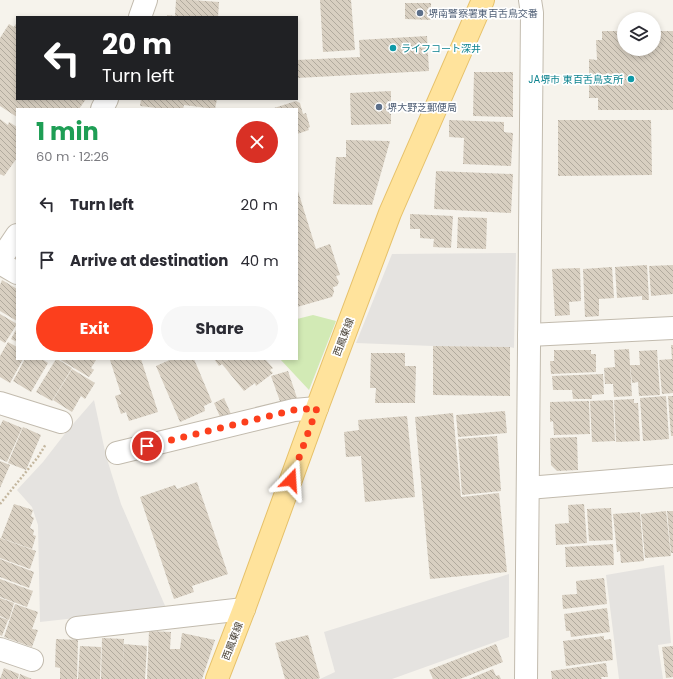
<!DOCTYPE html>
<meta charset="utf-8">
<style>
:root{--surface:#fff;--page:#f7f7f7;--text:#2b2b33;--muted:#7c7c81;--accent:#fc3f1d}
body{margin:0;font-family:Poppins,"Noto Sans JP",sans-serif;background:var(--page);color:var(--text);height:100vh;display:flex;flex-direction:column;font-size:15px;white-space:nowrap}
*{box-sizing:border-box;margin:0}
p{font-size:13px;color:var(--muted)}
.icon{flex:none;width:22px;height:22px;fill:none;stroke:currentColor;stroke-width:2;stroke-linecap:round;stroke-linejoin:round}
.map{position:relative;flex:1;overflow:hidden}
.sheet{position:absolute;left:16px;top:108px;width:282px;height:252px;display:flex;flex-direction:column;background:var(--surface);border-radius:0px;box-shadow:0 2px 6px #0003}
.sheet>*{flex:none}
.guide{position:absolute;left:16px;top:16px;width:282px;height:84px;border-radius:0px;box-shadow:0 2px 6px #0003;background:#202124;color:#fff;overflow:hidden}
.tools{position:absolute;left:617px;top:12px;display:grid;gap:8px}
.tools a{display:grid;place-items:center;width:44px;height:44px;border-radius:50%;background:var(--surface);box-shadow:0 2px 6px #0003;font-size:20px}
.pin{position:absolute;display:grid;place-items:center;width:34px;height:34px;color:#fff;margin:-17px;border:2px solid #fff;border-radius:50%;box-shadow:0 1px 4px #0007}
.me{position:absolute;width:44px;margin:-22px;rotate:20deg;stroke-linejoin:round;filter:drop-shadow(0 0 3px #0008)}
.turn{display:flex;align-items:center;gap:14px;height:84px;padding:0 20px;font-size:18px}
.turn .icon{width:52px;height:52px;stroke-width:2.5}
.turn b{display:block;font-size:28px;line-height:34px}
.round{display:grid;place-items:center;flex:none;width:42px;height:42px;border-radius:21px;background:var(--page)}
.headline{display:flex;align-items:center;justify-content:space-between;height:68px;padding:0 20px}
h1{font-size:24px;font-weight:700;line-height:30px;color:#1e9e55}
.primary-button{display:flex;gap:8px;margin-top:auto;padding:8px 20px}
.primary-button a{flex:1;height:46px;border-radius:24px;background:var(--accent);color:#fff;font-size:16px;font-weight:700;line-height:46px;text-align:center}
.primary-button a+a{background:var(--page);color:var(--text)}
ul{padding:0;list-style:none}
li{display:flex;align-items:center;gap:12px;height:56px;padding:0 20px}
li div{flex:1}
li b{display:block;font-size:15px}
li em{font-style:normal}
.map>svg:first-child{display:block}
</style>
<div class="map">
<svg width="673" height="679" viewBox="0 0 673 679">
<defs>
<pattern id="building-back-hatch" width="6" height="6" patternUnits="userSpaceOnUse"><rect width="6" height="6" fill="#d8cfc1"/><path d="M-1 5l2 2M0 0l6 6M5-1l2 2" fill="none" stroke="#b1aa9e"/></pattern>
</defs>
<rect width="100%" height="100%" fill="#f6f3ec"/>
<polygon fill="#d2eab5" points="313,315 336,321 309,390 280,359 297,359 297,319"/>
<g fill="#e5e3e0">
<polygon points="516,253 514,348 510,347 433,346 356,343 392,254"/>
<polygon points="94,400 106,456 121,504 166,608 40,622 38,525 32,507 17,490 43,462 67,431"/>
<polygon points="664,565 671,643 658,645 663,679 619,679 606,575"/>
<polygon points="509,574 509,637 392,679 320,679 335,672 324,632"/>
</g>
<g fill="url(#building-back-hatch)">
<polygon points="176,0 192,0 219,2 218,17 167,17 167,15 175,16"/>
<polygon points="320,0 351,0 355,50 323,52"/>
<polygon points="405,3 431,3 431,20 405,19"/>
<polygon points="17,22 17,99 86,99 79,109 17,109 17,117 0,106 0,38 9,24 14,27"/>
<polygon points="602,31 624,31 624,49 654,49 654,31 673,31 673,110 598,110 598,98 589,98 589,59 597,60 596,40 602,40"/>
<polygon points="427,36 429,71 297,78 297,60 360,57 359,40"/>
<polygon points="474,72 513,72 513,117 473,116"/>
<polygon points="391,91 391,124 351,125 350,93"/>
<polygon points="141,99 217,99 215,109 184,105 183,109 165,109 140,106"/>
<polygon points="296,101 300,103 303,114 306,113 310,127 308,128 309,130 297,134 297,109 271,109"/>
<polygon points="0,119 8,125 9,122 17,127 17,158 4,176 0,174"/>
<polygon points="449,120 504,122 504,132 513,133 511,166 463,164 464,138 449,137"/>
<polygon points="558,120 651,120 652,175 558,176"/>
<polygon points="346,140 390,141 372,205 333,204 336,157 346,157"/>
<polygon points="436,171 513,174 511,213 434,209"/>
<polygon points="297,188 316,249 330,244 340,275 336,276 339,282 337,286 333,287 334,292 332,297 297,307"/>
<polygon points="410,214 453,216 451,248 433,247 434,239 420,238 420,229 410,229"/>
<polygon points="458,217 487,218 486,249 457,248"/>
<polygon points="647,265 649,300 642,300 642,296 617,298 615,267"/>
<polygon points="673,265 673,294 651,296 649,266"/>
<polygon points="612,267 614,298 599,299 599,316 585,317 583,269"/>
<polygon points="580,268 581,301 569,302 570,315 555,316 552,269"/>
<polygon points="2,280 17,289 17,321 0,311 0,285"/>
<polygon points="0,314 17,324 5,343 0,340"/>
<polygon points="17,328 17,342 11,339"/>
<polygon points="8,342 17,347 17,359 23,359 10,383 0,377 0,356"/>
<polygon points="671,345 673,345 673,393 662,394 659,360 672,359"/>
<polygon points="433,346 510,347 510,396 433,395"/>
<polygon points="629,349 632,396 614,397 613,384 605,384 604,368 615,367 614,350"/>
<polygon points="554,350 591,350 591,354 596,354 596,372 551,374 550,361 554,361"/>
<polygon points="657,350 660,395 639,396 638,382 632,383 630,365 640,365 639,351"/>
<polygon points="371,353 405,353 405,366 416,366 415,403 375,403 376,388 370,388"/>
<polygon points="25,359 42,359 48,363 31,392 13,381"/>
<polygon points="56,359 57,359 72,368 52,401 36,392"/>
<polygon points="59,359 94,359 96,360 91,368 94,370 89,377"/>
<polygon points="113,359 141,359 158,412 129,421 126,412 121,414 115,396 121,394 110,360"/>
<polygon points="172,359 194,359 212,402 204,406 205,411 180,422 156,366"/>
<polygon points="214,359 265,359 273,368 270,370 273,373 256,386 255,383 244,391 222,364 219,366"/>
<polygon points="72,369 95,383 85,399 81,396 72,412 53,400"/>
<polygon points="288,371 297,398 281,404 271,376"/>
<polygon points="603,374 604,394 592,395 592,399 573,399 572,390 553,390 552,376"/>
<polygon points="666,396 669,439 643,441 640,398"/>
<polygon points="668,396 673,396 673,436 671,436"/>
<polygon points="224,398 231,414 221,419 214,403"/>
<polygon points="634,399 634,403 638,403 640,441 616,442 614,400"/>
<polygon points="613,400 615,441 592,442 590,401"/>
<polygon points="589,401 590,434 554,435 553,421 550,422 550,402"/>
<polygon points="505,411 507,433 458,437 456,415"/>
<polygon points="453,413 461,497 499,493 507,572 430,579 415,417"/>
<polygon points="407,416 415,497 365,502 361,456 346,457 344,432 359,430 358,420"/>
<polygon points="3,420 22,428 7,462 0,459 0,426"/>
<polygon points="23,427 41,435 26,470 8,463"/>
<polygon points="497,436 501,491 462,495 458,439"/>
<polygon points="577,437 578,470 557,471 551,465 550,438"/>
<polygon points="0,461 10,465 0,488"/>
<polygon points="197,482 228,574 192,586 194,592 174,599 140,497 175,485 177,489"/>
<polygon points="14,504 33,510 31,516 34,518 30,528 34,530 33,535 36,536 32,549 1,538"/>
<polygon points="584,504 587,543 556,545 555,524 569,523 568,505"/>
<polygon points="611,508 613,540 589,541 587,509"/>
<polygon points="666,511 671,556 645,558 641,514"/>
<polygon points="667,511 673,511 673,553 671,553"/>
<polygon points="640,512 644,561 621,563 620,551 617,552 613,514"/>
<polygon points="0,538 36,551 30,569 0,558"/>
<polygon points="613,544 614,565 566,567 565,547"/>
<polygon points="0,559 34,572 29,588 0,577"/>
<polygon points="604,578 607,604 563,609 562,595 577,594 576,581"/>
<polygon points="0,579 33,591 27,607 0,597"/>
<polygon points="0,598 14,603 9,620 0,616"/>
<polygon points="15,604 38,612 32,629 38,630 32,647 4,637"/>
<polygon points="607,608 610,632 571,637 570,631 566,631 564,614"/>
<polygon points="0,617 8,620 2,636 0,635"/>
<polygon points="149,631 171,632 170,649 180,649 182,633 215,640 202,679 147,679"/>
<polygon points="308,635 320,678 317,679 285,679 275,643"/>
<polygon points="604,636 604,640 611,639 613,660 566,666 563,641"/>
<polygon points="102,638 124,639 122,676 124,644 147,646 145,679 101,679"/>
<polygon points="56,639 78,640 77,679 60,679 60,668 55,667"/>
<polygon points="496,644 503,662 460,679 433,679 429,670"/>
<polygon points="80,646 101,647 100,679 78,679"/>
<polygon points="673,646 673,677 666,678 662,647"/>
<polygon points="606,663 608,677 601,677 602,679 552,679 551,671"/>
<polygon points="4,668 19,674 18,679 0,679"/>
<polygon points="493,669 496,676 499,675 501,679 469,679"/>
<polygon points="20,674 32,679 19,679"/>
</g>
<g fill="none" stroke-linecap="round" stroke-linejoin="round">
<g stroke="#c2bbae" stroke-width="24">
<g id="minor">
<polyline points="140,17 146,0"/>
<polyline points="102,109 107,99"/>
<polyline points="0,260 17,235"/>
<polyline points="0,263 17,273"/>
<polyline points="529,335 673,328"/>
<polyline points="0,403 61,422"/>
<polyline points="117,453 294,410 317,408"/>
<polyline points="528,488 673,476"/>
<polyline points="77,628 244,609"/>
<polyline points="0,649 32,660"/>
<polyline points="526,679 532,13 530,0"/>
</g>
</g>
<g stroke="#e6c16a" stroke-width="24">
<polyline id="major" points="217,679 244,609 317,408 390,213 483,0"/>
</g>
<polyline stroke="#c4b79f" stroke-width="2.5" stroke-dasharray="2 2" stroke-linecap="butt" points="0,504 38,457 46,444"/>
<use href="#minor" stroke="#fff" stroke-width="22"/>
<use href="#major" stroke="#ffe39c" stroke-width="22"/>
</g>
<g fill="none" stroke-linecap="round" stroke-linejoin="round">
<polyline stroke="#fc3f1d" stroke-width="7" stroke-dasharray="0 12.6" points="147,446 294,410 317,408 291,480"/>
</g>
<g fill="#5c6f8a" stroke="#fff" stroke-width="1.5">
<circle cx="420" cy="13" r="4"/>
<circle cx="379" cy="107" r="4"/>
</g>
<g fill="#0f9aa8" stroke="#fff" stroke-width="1.5">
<circle cx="393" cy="48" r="4"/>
<circle cx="631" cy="79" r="4"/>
</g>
<g text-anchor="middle" stroke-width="3.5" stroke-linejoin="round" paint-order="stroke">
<g font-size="10" fill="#4e5e75" stroke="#fff" text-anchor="start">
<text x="428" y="17">堺南警察署東百舌鳥交番</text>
<text x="387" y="111">堺大野芝郵便局</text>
</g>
<g font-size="10" fill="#0d838f" stroke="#fff" text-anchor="start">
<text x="401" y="52">ライフコート深井</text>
<text x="623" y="83" text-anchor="end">JA堺市 東百舌鳥支所</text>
</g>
<g font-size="10" fill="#4b4439" stroke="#fff">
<text transform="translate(343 337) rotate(-69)" y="4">西鳳東線</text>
<text transform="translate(232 641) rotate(-69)" y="4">西鳳東線</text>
</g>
</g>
</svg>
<div class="tools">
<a><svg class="icon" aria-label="layers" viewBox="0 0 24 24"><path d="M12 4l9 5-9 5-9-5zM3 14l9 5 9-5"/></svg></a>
</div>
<div class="pin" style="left:147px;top:446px;background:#d93025"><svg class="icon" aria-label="arrive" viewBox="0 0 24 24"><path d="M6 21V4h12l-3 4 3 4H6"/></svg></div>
<svg class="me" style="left:291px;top:480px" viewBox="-20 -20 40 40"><path d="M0-17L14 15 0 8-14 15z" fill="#fc3f1d" stroke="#fff" stroke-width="4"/></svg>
<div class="guide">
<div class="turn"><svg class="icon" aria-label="left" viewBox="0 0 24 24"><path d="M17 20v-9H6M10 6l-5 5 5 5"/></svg><div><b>20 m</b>Turn left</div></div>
</div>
<section class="sheet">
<div class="headline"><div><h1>1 min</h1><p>60 m · 12:26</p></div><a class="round" style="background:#d93025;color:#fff"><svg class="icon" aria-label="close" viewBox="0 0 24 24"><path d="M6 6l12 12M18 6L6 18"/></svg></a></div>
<ul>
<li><svg class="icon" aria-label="left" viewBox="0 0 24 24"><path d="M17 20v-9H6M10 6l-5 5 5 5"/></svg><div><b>Turn left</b></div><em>20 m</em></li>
<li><svg class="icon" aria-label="arrive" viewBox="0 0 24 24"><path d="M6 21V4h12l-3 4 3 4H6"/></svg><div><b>Arrive at destination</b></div><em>40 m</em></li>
</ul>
<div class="primary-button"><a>Exit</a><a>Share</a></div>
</section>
</div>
